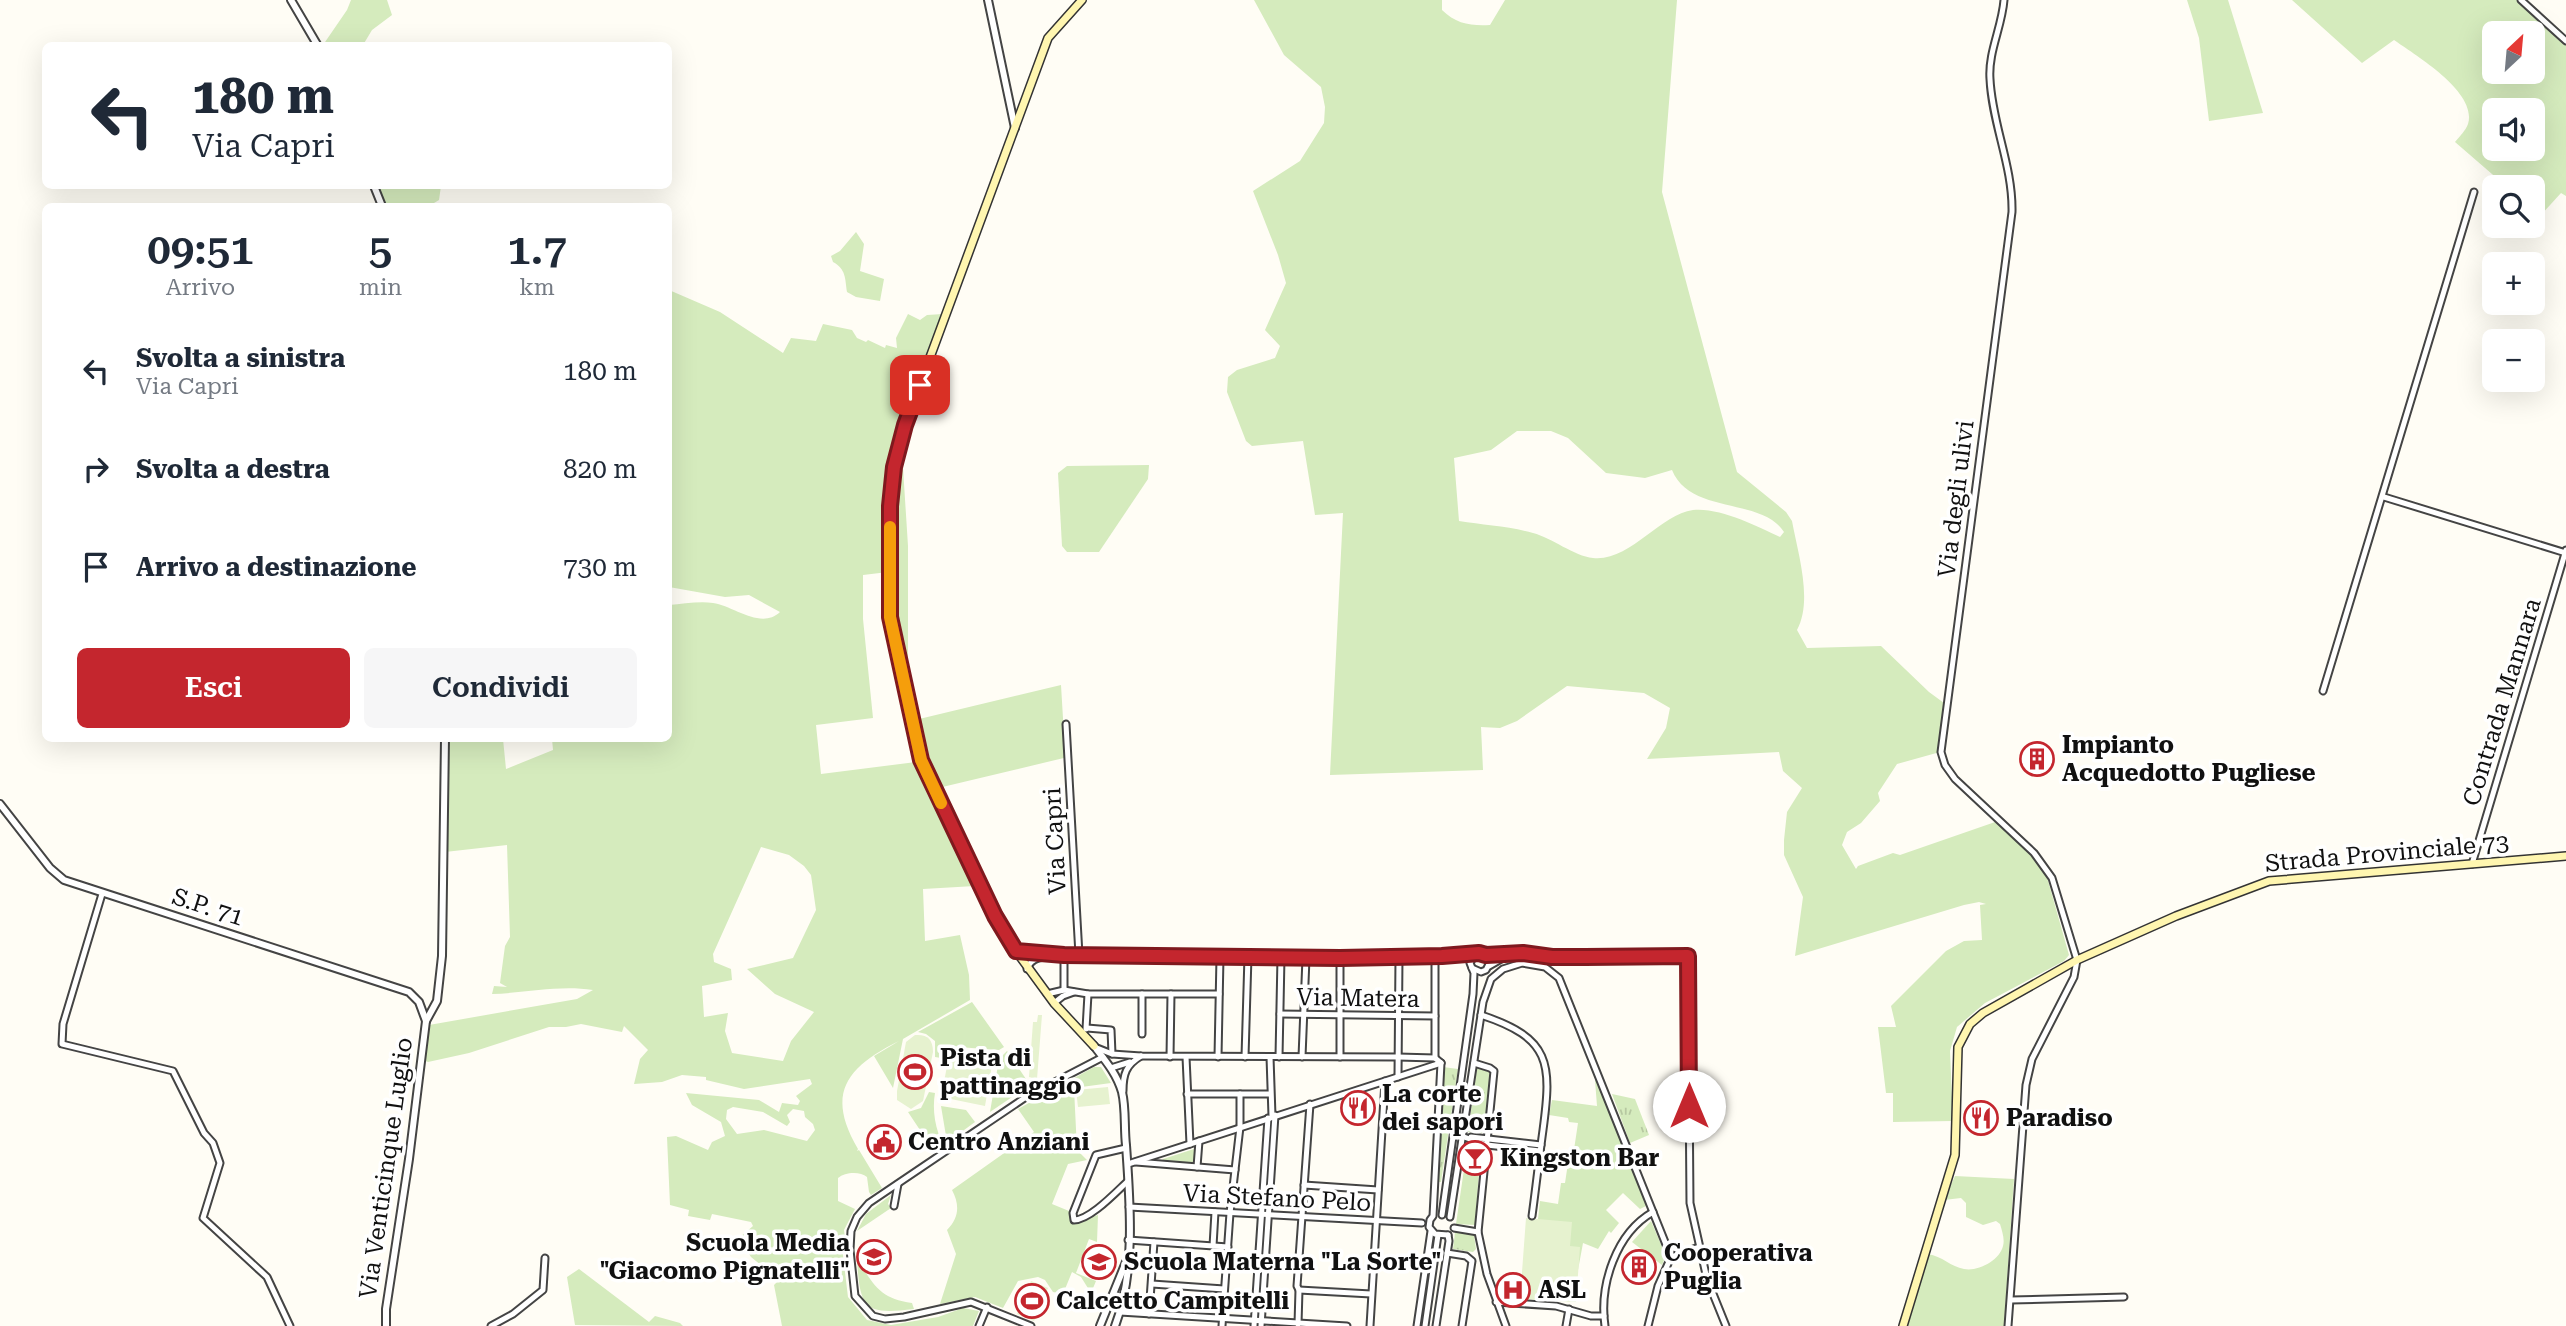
<!DOCTYPE html>
<html lang="it">
<meta charset="utf-8">
<style>
:root{--surface:#fff;--page:#f6f6f7;--text:#1f2937;--muted:#747a83;--accent:#c4262e}
body{margin:0;font-family:"Roboto Serif",serif;background:var(--page);color:var(--text);height:100vh;display:flex;flex-direction:column;font-size:26px;white-space:nowrap}
*{box-sizing:border-box;margin:0}
p{font-size:23px;color:var(--muted)}
.icon{flex:none;width:38px;height:38px;fill:none;stroke:currentColor;stroke-width:2;stroke-linecap:round;stroke-linejoin:round}
.map{position:relative;flex:1;overflow:hidden}
.panel{position:absolute;left:42px;top:203px;width:630px;height:539px;display:flex;flex-direction:column;background:var(--surface);border-radius:10px;box-shadow:0 7px 28px #0002}
.panel>*{flex:none}
.hud{position:absolute;left:42px;top:42px;width:630px;height:147px;border-radius:10px;box-shadow:0 7px 28px #0002;background:#fff;color:var(--text);overflow:hidden}
.needle{width:46px;rotate:26deg}
.tools{position:absolute;left:2482px;top:21px;display:grid;gap:14px}
.tools a{display:grid;place-items:center;width:63px;height:63px;border-radius:10px;background:var(--surface);box-shadow:0 7px 28px #0002;font-size:35px}
.pin{position:absolute;display:grid;place-items:center;width:60px;height:60px;color:#fff;margin:-30px;border-radius:14px;box-shadow:0 4px 10px #0006}
.me{position:absolute;width:77px;margin:-38px;rotate:0deg;stroke-linejoin:round;filter:drop-shadow(0 0 5px #0008)}
.turn{display:flex;align-items:center;gap:24px;height:147px;padding:0 35px;font-size:32px}
.turn .icon{width:91px;height:91px;stroke-width:2.5}
.turn b{display:block;font-size:49px;line-height:60px}
.eta{display:flex;justify-content:space-evenly;align-items:center;height:119px;text-align:center}
.eta b{font-size:42px;font-weight:600;line-height:49px}
.button{display:flex;gap:14px;margin-top:auto;padding:14px 35px}
.button a{flex:1;height:80px;border-radius:10px;background:var(--accent);color:#fff;font-size:28px;font-weight:600;line-height:80px;text-align:center}
.button a+a{background:var(--page);color:var(--text)}
ul{padding:0;list-style:none}
li{display:flex;align-items:center;gap:21px;height:98px;padding:0 35px}
li div{flex:1}
li b{display:block;font-size:26px}
li em{font-style:normal}
.map>svg:first-child{display:block}
</style>
<div class="map">
<svg width="2566" height="1326" viewBox="0 0 2566 1326">
<defs>
<pattern id="park-tufts" width="24" height="20" patternUnits="userSpaceOnUse" patternTransform="scale(1.75)"><rect width="24" height="20" fill="#d5ebbd"/><path d="M3 7l-1-3M5 7V3M7 7l1-3M15 17l-1-3M17 17v-4M19 17l1-3" fill="none" stroke="#b6c8a1"/></pattern>
</defs>
<rect width="100%" height="100%" fill="#fffdf5"/>
<g fill="#d5ebbd" fill-rule="evenodd">
<polygon points="351,0 387,0 392,15 372,30 363,45 323,45 347,10"/>
<path d="M1254,0H1442V10C1456,24 1471,26 1490,25L1505,0H1677L1662,192L1737,472L1786,512L1792,521C1798,554 1813,600 1797,630L1807,648L1881,646L1929,692L1944,703L1940,752L1897,764L1878,793L1880,801L1861,823L1847,832L1842,845L1856,869L1858,866L1893,853L1900,855L1998,821L2031,853L2047,877L2069,955L2064,961L1985,1003L1957,1027L1950,1051L1953,1121L1893,1122V1093H1886L1878,1027H1896L1891,1006L1946,951L1964,941L1982,940L1980,905L1986,904L1979,902L1964,905L1795,956L1803,897L1784,855V840L1787,812L1802,788L1783,771L1779,752L1647,759L1666,728L1670,708L1644,693L1567,686L1517,721L1500,728L1481,727L1483,770L1330,775L1343,513L1315,515L1303,441L1252,446L1246,441L1227,392L1228,377L1237,370L1275,358L1280,346L1265,330L1286,283L1278,255L1253,191L1300,161L1324,123L1325,107L1321,87L1284,55ZM1517,431H1551L1568,438L1606,473L1645,478L1672,470C1690,515 1762,497 1784,532L1780,537C1757,526 1719,507 1693,510C1660,514 1630,562 1593,558C1574,556 1552,538 1533,533C1509,526 1483,525 1459,521L1454,458L1491,450Z"/>
<polygon points="2187,0 2228,0 2263,113 2209,121 2199,38"/>
<path d="M2292,0H2519L2566,43V196L2561,193L2540,216L2532,210V187H2507L2455,142C2459,137 2466,130 2468,124C2478,92 2415,55 2394,40L2362,63ZM2494,33H2532V72H2494ZM2494,110H2532V149H2494Z"/>
<polygon points="376,186 441,186 439,200 429,206 383,206"/>
<path d="M856,232L864,244L860,271L884,279L880,301L856,297L847,292C845,278 846,269 833,262L831,256L840,251Z"/>
<path d="M669,290L720,312L783,353L791,338L816,341L823,324L852,330L857,338L866,342L868,340L885,348L886,345L897,348L896,338L908,314L920,320L927,315L943,314L907,408L893,460L888,572L863,575V619L873,718L816,725L821,774L916,762L975,886L923,889L925,941L960,935L969,975L970,1000L903,1039L893,1088L874,1056L899,1041C847,1067 825,1093 858,1149L857,1151L859,1150L882,1188L871,1195L869,1192L867,1177C860,1171 845,1172 838,1178V1201L855,1209L844,1230L845,1238L841,1239L848,1297L867,1320L891,1325L938,1317L963,1308L979,1311L973,1326H782L774,1285L777,1282L776,1277L751,1257L739,1238L753,1226L751,1222L712,1214L710,1220L688,1216L689,1210L670,1205L667,1137L676,1136L708,1150L712,1142L725,1136L721,1122L692,1105L686,1093L759,1100L779,1112L782,1103L798,1105L800,1101L796,1096L812,1084L810,1079L744,1089L706,1080V1077L682,1075L662,1082L634,1084L640,1059L648,1050L624,1026L622,1032L581,1024L566,1027H549L469,1053L428,1062L423,1060L429,1025L577,999L593,990C558,985 527,993 492,994L494,986L507,987L500,983L505,946L510,937L507,845L445,852L446,739H503L506,769L553,750L552,739L668,738L669,605C683,604 699,601 713,603C734,606 761,630 780,612L749,595L725,597L669,587ZM761,847L789,855L804,866L811,875L816,910L793,958L747,969L775,994L814,1012L791,1041L783,1061L732,1053L725,1031L728,1013L704,1017L702,986L732,980L731,969L714,962L713,954ZM733,1107L763,1112L787,1126L790,1122L787,1115L793,1109L804,1111L805,1117L813,1124L815,1130L807,1141L764,1130L737,1134L726,1119L727,1110Z"/>
<polygon points="902,452 908,546 908,670 915,720 1061,685 1064,735 1067,736 1068,757 934,789 913,737 898,670 891,510 898,455"/>
<polygon points="1149,465 1148,479 1099,552 1067,552 1062,546 1058,473 1067,466"/>
<polygon points="972,1002 1004,1047 999,1050 944,1046 941,1058 935,1057 935,1041 926,1034 918,1032"/>
<polygon points="1007,1051 1030,1085 990,1112 999,1059"/>
<path d="M1094,1067H1101L1111,1083L1074,1088L1077,1150L1087,1160L1068,1164L1052,1204L1069,1211L1070,1219L1076,1222L1098,1215L1097,1242L1089,1239L1076,1273L1096,1281L1091,1293L1081,1277L1072,1272L1063,1294L1053,1292L1045,1280L1038,1277L1018,1281L1003,1308L975,1297L940,1304L956,1254L947,1230C959,1218 960,1205 952,1190L1034,1132L1018,1109Z"/>
<polygon points="1595,1080 1598,1081 1646,1206 1640,1209 1623,1193 1606,1210 1619,1223 1611,1233 1609,1231 1598,1249 1583,1243 1578,1270 1579,1247 1570,1247 1538,1219 1540,1201 1558,1204 1561,1183 1565,1183 1568,1163 1572,1163 1578,1123 1569,1122 1568,1118 1549,1115 1552,1100 1597,1106"/>
<path d="M929,1092L935,1093C932,1109 935,1131 944,1145L934,1151L908,1112L921,1108Z"/>
<polygon points="941,1106 966,1110 975,1122 949,1141 946,1136"/>
<polygon points="1468,1142 1481,1146 1475,1225 1456,1224"/>
<polygon points="1194,1149 1194,1164 1162,1161 1163,1159"/>
<path d="M1955,1176L2014,1179L2004,1326H1904L1928,1254C1942,1256 1951,1267 1964,1269C1978,1272 2000,1260 2003,1246C2005,1239 2002,1231 2000,1224L1996,1221L1983,1225L1966,1217V1203L1961,1198L1944,1200Z"/>
<polygon points="891,1195 888,1204 891,1208 857,1231 866,1214"/>
<polygon points="1651,1221 1666,1256 1662,1265 1632,1242"/>
<path d="M857,1259C873,1284 880,1299 912,1303L914,1309C864,1315 860,1309 857,1259Z"/>
<polygon points="579,1269 649,1322 655,1316 680,1323 683,1326 575,1325 567,1277"/>
</g>
<g fill="url(#park-tufts)">
<polygon points="1443,1067 1458,1069 1441,1182 1438,1182"/>
<polygon points="1477,1068 1490,1072 1485,1133 1468,1132"/>
<polygon points="1612,1094 1635,1099 1649,1135 1630,1143"/>
<polygon points="1455,1232 1474,1235 1476,1249 1473,1252 1453,1249"/>
</g>
<g fill="#e6f2cf">
<polygon points="1038,1015 1042,1015 1037,1079 1029,1077 1033,1022 1037,1022"/>
<path d="M915,1035C927,1034 933,1039 933,1052L923,1101L911,1109L897,1100V1091L906,1042Z"/>
<polygon points="949,1056 992,1065 985,1106 941,1097"/>
<polygon points="1108,1087 1110,1104 1078,1107 1076,1090"/>
<polygon points="1526,1218 1572,1222 1570,1246 1580,1247 1576,1302 1520,1299"/>
<polygon points="1031,1281 1048,1288 1034,1321 1017,1314"/>
</g>
<g fill="none" stroke-linecap="round" stroke-linejoin="round">
<g stroke="#444" stroke-width="9">
<g id="minor">
<path d="M2004,0C2002,27 1988,52 1990,79C1992,124 2013,166 2012,212L1941,752L1945,765L1955,779L2034,853L2052,878L2077,960L2074,977L2032,1059L2026,1085L2008,1326"/>
<polyline points="2521,0 2566,41"/>
<polyline points="2384,497 2566,553"/>
<polyline points="2323,691 2474,192"/>
<polyline points="1066,724 1079,955"/>
<polyline points="2472,864 2566,550"/>
<polyline points="102,894 63,1024 62,1044 173,1071 204,1133 213,1143 220,1163 203,1218 267,1277 290,1326"/>
<polyline points="1016,951 1064,955 1340,958 1474,954"/>
<polyline points="1064,955 1064,990"/>
<polyline points="1435,956 1435,1058"/>
<polyline points="1489,966 1508,955"/>
<polyline points="1472,968 1481,972 1486,970 1490,962 1486,955"/>
<path d="M1027,969C1031,958 1039,958 1050,956"/>
<polyline points="1047,994 1064,990 1088,994 1219,994"/>
<polyline points="1054,1003 1063,996 1074,992"/>
<polyline points="1280,1014 1435,1016"/>
<path d="M1481,1015C1551,1038 1552,1063 1543,1130C1539,1159 1536,1187 1532,1216"/>
<polyline points="1087,1028 1111,1030 1112,1054"/>
<polyline points="1086,1029 1088,994"/>
<polyline points="1142,1034 1142,994"/>
<polyline points="1097,1048 1112,1054 1141,1056 1398,1057 1435,1058 1441,1063"/>
<polyline points="1170,1057 1171,994"/>
<polyline points="1186,1057 1190,1144"/>
<polyline points="1218,1057 1220,957"/>
<polyline points="1245,1057 1248,956"/>
<polyline points="1270,1057 1272,1116"/>
<polyline points="1279,1057 1281,957"/>
<polyline points="1302,1057 1306,958"/>
<polyline points="1340,1057 1340,958"/>
<polyline points="1441,1063 1433,1216 1430,1220 1429,1227 1435,1234 1448,1235"/>
<polyline points="1474,1063 1490,1068 1494,1071 1478,1232 1487,1274 1506,1326"/>
<polyline points="1111,1068 1130,1062"/>
<polyline points="1398,1077 1399,957"/>
<path d="M1123,1091C1123,1074 1126,1065 1141,1056"/>
<polyline points="1187,1094 1270,1094"/>
<polyline points="1464,1137 1487,1145 1540,1151"/>
<polyline points="1471,1137 1541,1145"/>
<path d="M1126,1148L1096,1155L1073,1213L1074,1220C1090,1220 1116,1192 1128,1181"/>
<polyline points="1136,1162 1235,1170"/>
<polyline points="1128,1164 1441,1063"/>
<polyline points="1197,1167 1199,1141"/>
<polyline points="1304,1185 1378,1190"/>
<polyline points="894,1206 898,1184"/>
<polyline points="1129,1207 1422,1223"/>
<polyline points="1442,1215 1473,994 1474,973 1470,963 1475,954 1523,953 1552,957 1585,957 1688,956 1690,1203 1707,1279 1726,1326"/>
<polyline points="1450,1217 1483,1002 1491,979 1503,969 1522,963 1545,967 1559,978 1671,1257"/>
<polyline points="1454,1228 1478,1232"/>
<polyline points="1128,1240 1228,1247"/>
<polyline points="1213,1246 1215,1212"/>
<polyline points="1447,1253 1466,1256 1472,1261 1462,1326"/>
<polyline points="1152,1284 1224,1289"/>
<polyline points="1299,1290 1371,1294"/>
<polyline points="2011,1300 2124,1297"/>
<polyline points="1496,1302 1556,1306 1591,1316 1604,1316"/>
<polyline points="1120,1312 1347,1326"/>
<polyline points="1149,1314 1154,1242"/>
<polyline points="1298,1324 1299,1290 1297,1286 1310,1104"/>
<polyline points="491,1326 513,1314 543,1290 545,1258"/>
<polyline points="979,1326 987,1307"/>
<polyline points="1031,1326 971,1302 904,1317 885,1319 873,1316 855,1296 850,1250 851,1231 857,1217 869,1203 1026,1097 1103,1057"/>
<polyline points="1222,1326 1230,1213 1240,1127 1240,1094"/>
<polyline points="1254,1326 1268,1118"/>
<polyline points="1261,1326 1275,1115"/>
<polyline points="1370,1326 1385,1081"/>
<polyline points="1417,1326 1431,1231"/>
<polyline points="1425,1326 1438,1235"/>
<polyline points="1436,1326 1449,1241 1448,1235"/>
<polyline points="1566,1326 1569,1309"/>
<path d="M1605,1326C1599,1285 1616,1233 1653,1212"/>
<polyline points="1648,1326 1658,1286 1671,1257 1699,1247"/>
</g>
</g>
<g stroke="#444" stroke-width="10">
<g id="tertiary">
<polyline points="291,0 318,46"/>
<polyline points="988,0 1015,128"/>
<polyline points="374,186 382,206"/>
<polyline points="0,804 50,868 64,880 409,992 419,1002 426,1021 409,1159 386,1309 386,1326"/>
<polyline points="426,1021 437,1001 442,956 445,738"/>
<path d="M1094,1046C1105,1060 1117,1074 1122,1092C1126,1108 1124,1128 1126,1145C1130,1202 1136,1272 1115,1326"/>
<polyline points="1100,1326 1126,1262"/>
</g>
</g>
<g stroke="#333" stroke-width="10">
<g id="secondary">
<polyline points="1082,0 1048,38 905,425 894,467 890,506 890,617 921,760 995,917 1016,951 1054,1003 1094,1046"/>
<polyline points="1903,1326 1955,1155 1958,1047 1970,1024 1983,1013 2077,960 2176,916 2269,881 2566,856"/>
</g>
</g>
<use href="#minor" stroke="#fff" stroke-width="5"/>
<use href="#tertiary" stroke="#fff" stroke-width="6"/>
<use href="#secondary" stroke="#fff6b0" stroke-width="7"/>
</g>
<g fill="none" stroke-linecap="round" stroke-linejoin="round">
<g stroke="#7f191e" stroke-width="18">
<polyline id="route" points="920,385 905,425 894,467 890,506 890,617 921,760 995,916 1016,951 1064,955 1340,958 1442,956 1479,953 1486,955 1523,953 1552,957 1585,957 1688,956 1689,1106"/>
</g>
<use href="#route" stroke="#c4262e" stroke-width="12"/>
<polyline stroke="#f59e0b" stroke-width="12" points="890,527 890,617 921,760 941,803"/>
</g>
<defs>
<g id="building-ring" transform="scale(1.75)"><circle r="9.5" fill="#fff" stroke="#c4262e" stroke-width="1.5"/><path d="M-4-6H4V6H1V3H-1V6H-4ZM-2.5-4.3h1.7v1.8h-1.7ZM.8-4.3h1.7v1.8H.8ZM-2.5-1h1.7V.8h-1.7ZM.8-1h1.7V.8H.8Z" fill="#c4262e"/></g>
<g id="stadium-ring" transform="scale(1.75)"><circle r="9.5" fill="#fff" stroke="#c4262e" stroke-width="1.5"/><path d="M0-5a6.5 5 0 1 0 0 10a6.5 5 0 1 0 0-10ZM-3.5-1.8h7v3.6h-7Z" fill="#c4262e"/></g>
<g id="restaurant-ring" transform="scale(1.75)"><circle r="9.5" fill="#fff" stroke="#c4262e" stroke-width="1.5"/><path d="M-5-6h1v4h1v-4h1v4h1v-4h1v5L-1.5 .5V6h-2V.5L-5-1ZM5-6V6H3V1.5H1.5Q1.5-4 5-6Z" fill="#c4262e"/></g>
<g id="civic-ring" transform="scale(1.75)"><circle r="9.5" fill="#fff" stroke="#c4262e" stroke-width="1.5"/><path d="M-.6-6.5H3V-4.5H.6V-3L4-1V1h2V6H-6V1h2V-1L-.6-3ZM-1.2 2.5V6h2.4V2.5Z" fill="#c4262e"/></g>
<g id="bar-ring" transform="scale(1.75)"><circle r="9.5" fill="#fff" stroke="#c4262e" stroke-width="1.5"/><path d="M-6-5H6L.8 .8V4.5H3.5V6h-7V4.5H-.8V.8Z" fill="#c4262e"/></g>
<g id="school-ring" transform="scale(1.75)"><circle r="9.5" fill="#fff" stroke="#c4262e" stroke-width="1.5"/><path d="M0-5L7-2L0 1L-7-2ZM-4 1L0 2.5L4 1V4Q0 6-4 4Z" fill="#c4262e"/></g>
<g id="hospital-ring" transform="scale(1.75)"><circle r="9.5" fill="#fff" stroke="#c4262e" stroke-width="1.5"/><path d="M-5-5h3v3.5h4V-5h3V5h-3V1.5h-4V5h-3Z" fill="#c4262e"/></g>
</defs>
<g fill-rule="evenodd">
<use href="#building-ring" x="2037" y="759"/>
<use href="#stadium-ring" x="915" y="1072"/>
<use href="#restaurant-ring" x="1358" y="1108"/>
<use href="#restaurant-ring" x="1981" y="1118"/>
<use href="#civic-ring" x="884" y="1142"/>
<use href="#bar-ring" x="1475" y="1158"/>
<use href="#school-ring" x="874" y="1257"/>
<use href="#school-ring" x="1099" y="1262"/>
<use href="#building-ring" x="1639" y="1267"/>
<use href="#hospital-ring" x="1513" y="1290"/>
<use href="#stadium-ring" x="1032" y="1301"/>
</g>
<g text-anchor="middle" stroke-width="7" stroke-linejoin="round" paint-order="stroke">
<g font-size="24" fill="#111" stroke="#fff">
<text transform="translate(1956 499) rotate(-83)" y="8">Via degli ulivi</text>
<text transform="translate(2502 702) rotate(-73)" y="8">Contrada Mannara</text>
<text transform="translate(1055 841) rotate(-93)" y="8">Via Capri</text>
<text transform="translate(2387 853) rotate(-5)" y="8">Strada Provinciale 73</text>
<text transform="translate(208 907) rotate(18)" y="8">S.P. 71</text>
<text transform="translate(1358 998) rotate(1)" y="8">Via Matera</text>
<text transform="translate(386 1168) rotate(-82)" y="8">Via Venticinque Luglio</text>
<text transform="translate(1277 1198) rotate(3)" y="8">Via Stefano Pelo</text>
</g>
<g font-size="24" font-weight="bold" fill="#111" stroke="#fff" text-anchor="start">
<text x="2062" y="753">Impianto<tspan x="2062" dy="28">Acquedotto Pugliese</tspan></text>
<text x="940" y="1066">Pista di<tspan x="940" dy="28">pattinaggio</tspan></text>
<text x="1382" y="1102">La corte<tspan x="1382" dy="28">dei sapori</tspan></text>
<text x="2006" y="1126">Paradiso</text>
<text x="908" y="1150">Centro Anziani</text>
<text x="1500" y="1166">Kingston Bar</text>
<text x="850" y="1251" text-anchor="end">Scuola Media<tspan x="850" dy="28">"Giacomo Pignatelli"</tspan></text>
<text x="1664" y="1261">Cooperativa<tspan x="1664" dy="28">Puglia</tspan></text>
<text x="1124" y="1270">Scuola Materna "La Sorte"</text>
<text x="1538" y="1298">ASL</text>
<text x="1056" y="1309">Calcetto Campitelli</text>
</g>
</g>
</svg>
<div class="tools">
<a><svg class="needle" viewBox="-14 -14 28 28"><path d="M0-13l5 13h-10z" fill="#e53935"/><path d="M0 13l5-13h-10z" fill="#747a83"/></svg></a>
<a><svg class="icon" aria-label="sound" viewBox="0 0 24 24"><path d="M4 9h4l5-4v14l-5-4H4zM17 9q2 3 0 6"/></svg></a>
<a><svg class="icon" aria-label="search" viewBox="0 0 24 24"><circle cx="10" cy="10" r="6"/><path d="M15 15l6 6"/></svg></a>
<a>+</a>
<a>−</a>
</div>
<div class="pin" style="left:920px;top:385px;background:#d93025"><svg class="icon" aria-label="arrive" viewBox="0 0 24 24"><path d="M6 21V4h12l-3 4 3 4H6"/></svg></div>
<svg class="me" style="left:1689px;top:1106px" viewBox="-20 -20 40 40"><circle r="19" fill="#fff"/><path d="M0-13L10 11 0 6-10 11z" fill="#c4262e"/></svg>
<div class="hud">
<div class="turn"><svg class="icon" aria-label="left" viewBox="0 0 24 24"><path d="M17 20v-9H6M10 6l-5 5 5 5"/></svg><div><b>180 m</b>Via Capri</div></div>
</div>
<section class="panel">
<div class="eta">
<div><b>09:51</b><p>Arrivo</p></div>
<div><b>5</b><p>min</p></div>
<div><b>1.7</b><p>km</p></div>
</div>
<ul>
<li><svg class="icon" aria-label="left" viewBox="0 0 24 24"><path d="M17 20v-9H6M10 6l-5 5 5 5"/></svg><div><b>Svolta a sinistra</b><p>Via Capri</p></div><em>180 m</em></li>
<li><svg class="icon" aria-label="right" viewBox="0 0 24 24"><path d="M7 20v-9h11M14 6l5 5-5 5"/></svg><div><b>Svolta a destra</b></div><em>820 m</em></li>
<li><svg class="icon" aria-label="arrive" viewBox="0 0 24 24"><path d="M6 21V4h12l-3 4 3 4H6"/></svg><div><b>Arrivo a destinazione</b></div><em>730 m</em></li>
</ul>
<div class="button"><a>Esci</a><a>Condividi</a></div>
</section>
</div>
